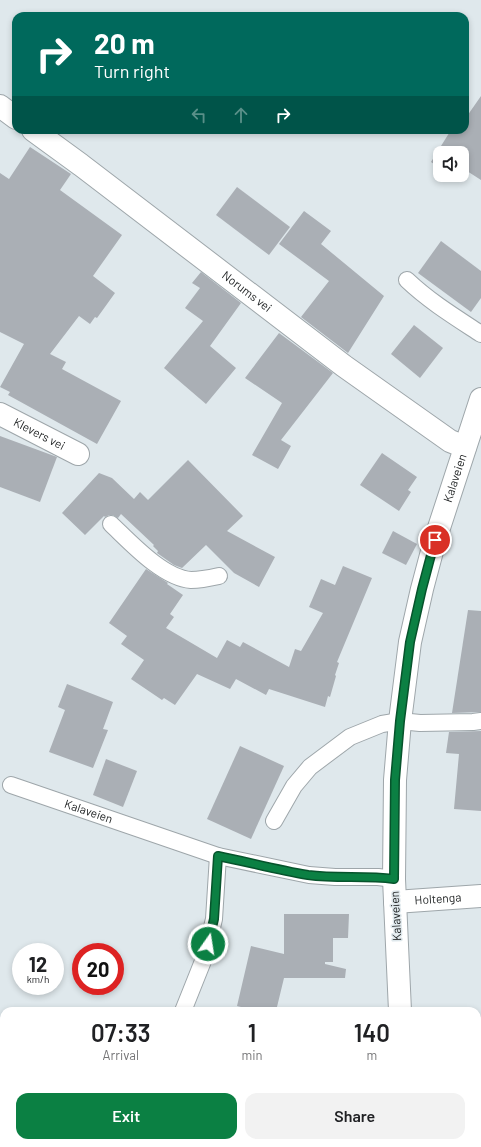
<!DOCTYPE html>
<style>
:root{--surface:#fff;--page:#f2f2f2;--text:#202124;--muted:#757577;--accent:#0b8043}
body{margin:0;font-family:Barlow,sans-serif;background:var(--page);color:var(--text);height:100vh;display:flex;flex-direction:column;font-size:15px;white-space:nowrap}
*{box-sizing:border-box;margin:0}
p{font-size:13px;color:var(--muted)}
.icon{flex:none;width:22px;height:22px;fill:none;stroke:currentColor;stroke-width:2;stroke-linecap:round;stroke-linejoin:round}
.map{position:relative;flex:1;overflow:hidden}
.side{position:absolute;left:0px;top:1007px;width:481px;height:140px;display:flex;flex-direction:column;background:var(--surface);border-radius:12px 12px 0 0;box-shadow:0 2px 6px #0003}
.side>*{flex:none}
.banner{position:absolute;left:12px;top:12px;width:457px;height:122px;border-radius:12px;box-shadow:0 2px 6px #0003;background:#00695c;color:#fff;overflow:hidden}
.controls{position:absolute;left:433px;top:146px;display:grid;gap:8px}
.controls a{display:grid;place-items:center;width:36px;height:36px;border-radius:8px;background:var(--surface);box-shadow:0 2px 6px #0003;font-size:20px}
.speed{position:absolute;left:12px;top:943px;display:flex;gap:8px;font-size:20px;font-weight:700;text-align:center}
.speed>*{display:grid;place-content:center;width:52px;height:52px;border-radius:50%;background:var(--surface);box-shadow:0 2px 6px #0003;line-height:1}
.speed small{font-size:10px;font-weight:400}
.speed .limit{border:6px solid #d22;background:#fff;color:#111}
.pin{position:absolute;display:grid;place-items:center;width:34px;height:34px;color:#fff;margin:-17px;border:2px solid #fff;border-radius:50%;box-shadow:0 1px 4px #0007}
.me{position:absolute;width:44px;margin:-22px;rotate:13deg;stroke-linejoin:round;filter:drop-shadow(0 0 3px #0008)}
.turn{display:flex;align-items:center;gap:14px;height:84px;padding:0 16px;font-size:18px}
.turn .icon{width:52px;height:52px;stroke-width:2.5}
.turn b{display:block;font-size:28px;line-height:34px}
.lanes{display:flex;align-items:center;height:38px;padding:0 16px;background:#0003;justify-content:center;gap:20px;direction:ltr}
.lanes .off{opacity:.35}
.eta{display:flex;justify-content:space-evenly;align-items:center;height:68px;text-align:center}
.eta b{font-size:24px;font-weight:600;line-height:28px}
.primary-button{display:flex;gap:8px;margin-top:auto;padding:8px 16px}
.primary-button a{flex:1;height:46px;border-radius:12px;background:var(--accent);color:#fff;font-size:16px;font-weight:600;line-height:46px;text-align:center}
.primary-button a+a{background:var(--page);color:var(--text)}
.map>svg:first-child{display:block}
</style>
<div class="map">
<svg width="481" height="1147" viewBox="0 0 481 1147">
<rect width="100%" height="100%" fill="#dfe8ec"/>
<g fill="#aaafb5">
<polygon points="481,96 481,180 467,171 463,177 454,177 451,175 462,175 462,153 440,153 440,168 431,162 451,130 465,130 465,119"/>
<polygon points="30,147 71,174 60,190 122,235 93,276 115,293 97,318 95,317 90,324 79,316 50,354 66,362 62,369 121,401 97,444 8,395 10,392 0,387 24,344 0,332 0,173 9,179"/>
<polygon points="237,187 290,227 269,255 216,215"/>
<polygon points="304,211 331,231 321,244 384,296 348,353 301,317 329,281 279,244"/>
<polygon points="441,241 481,271 481,298 471,312 418,273"/>
<polygon points="201,272 241,303 210,346 236,368 206,404 164,368 203,321 185,308 200,288 192,283"/>
<polygon points="414,325 443,348 420,378 391,354"/>
<polygon points="279,333 333,373 281,440 291,446 278,469 252,455 282,403 245,378"/>
<polygon points="0,436 57,457 40,502 0,487"/>
<polygon points="382,453 417,477 408,490 411,492 399,511 360,485"/>
<polygon points="188,460 243,516 227,531 275,557 259,587 234,573 206,545 182,568 174,565 157,553 158,551 153,546 154,545 121,514 118,518 113,515 109,515 105,517 104,516 85,535 62,513 99,473 112,478 134,499 140,492 148,500"/>
<polygon points="393,531 417,544 406,565 382,553"/>
<polygon points="343,566 372,578 337,662 339,663 335,675 336,676 330,697 328,696 325,707 269,689 266,695 236,679 230,689 197,674 175,705 164,698 162,700 131,679 144,660 121,644 127,636 109,623 146,569 168,583 167,584 183,595 170,614 174,617 166,628 217,658 227,640 240,647 243,642 289,667 295,649 301,651 323,613 309,607 321,579 335,585"/>
<polygon points="468,610 481,611 481,712 452,713"/>
<polygon points="67,684 113,702 103,729 108,730 93,768 49,752 65,710 58,707"/>
<polygon points="481,731 481,811 454,809 459,754 446,753 449,732"/>
<polygon points="240,746 284,766 251,839 207,819"/>
<polygon points="106,759 137,771 123,807 93,795"/>
<polygon points="284,914 349,914 348,938 333,938 333,962 325,962 325,964 346,969 345,978 284,978 276,1011 240,1011 241,1007 237,1006 251,946 284,954"/>
</g>
<g fill="none" stroke-linecap="round" stroke-linejoin="round">
<g stroke="#9ea6aa" stroke-width="18">
<g id="lane">
<path d="M407,280C429,301 455,317 481,334"/>
<path d="M111,524C131,543 163,578 191,580C201,580 210,578 219,576"/>
<path id="s1" d="M11,785L218,856L309,875L335,877H378L394,879"/>
<polyline points="274,821 294,786 310,767 350,737 382,724 400,721 420,723 473,722 481,721"/>
<polyline points="183,1011 205,956 214,919 218,856"/>
</g>
</g>
<g stroke="#9ea6aa" stroke-width="24">
<g id="street">
<polyline points="0,106 16,118"/>
<path id="s2" d="M33,130L81,165L344,366L450,441L465,447"/>
<path id="s3" d="M0,414L78,454"/>
<path id="s4" d="M395,902L481,896"/>
<path id="s5" d="M400,1011L394,879L395,780L400,721L410,642L422,589L435,540L481,399"/>
<polyline points="408,1143 408,1147"/>
</g>
</g>
<use href="#lane" stroke="#fff" stroke-width="16"/>
<use href="#street" stroke="#fff" stroke-width="22"/>
</g>
<g fill="none" stroke-linecap="round" stroke-linejoin="round">
<g stroke="#07532c" stroke-width="10">
<path id="route" d="M208,944L214,919L218,856C248,862 278,870 308,875C337,879 365,875 394,879L395,780L400,721L410,642L422,589L435,540"/>
</g>
<use href="#route" stroke="#0b8043" stroke-width="7"/>
</g>
<g text-anchor="middle" stroke-width="3" stroke-linejoin="round" paint-order="stroke">
<g font-size="12" fill="#232627" stroke="#dfe8ec">
<text dy="4" stroke="none"><textPath href="#s2" startOffset="268">Norums vei</textPath></text>
<text dy="4" stroke="none"><textPath href="#s3" startOffset="44">Klevers vei</textPath></text>
<text dy="4" stroke="none"><textPath href="#s5" startOffset="540">Kalaveien</textPath></text>
<text dy="4" stroke="none"><textPath href="#s1" startOffset="82">Kalaveien</textPath></text>
<text dy="4" stroke="none"><textPath href="#s4" startOffset="43">Holtenga</textPath></text>
<text transform="translate(396 916) rotate(-93)" y="4">Kalaveien</text>
</g>
</g>
</svg>
<div class="controls">
<a><svg class="icon" aria-label="sound" viewBox="0 0 24 24"><path d="M4 9h4l5-4v14l-5-4H4zM17 9q2 3 0 6"/></svg></a>
</div>
<div class="speed"><div>12<small>km/h</small></div><div class="limit">20</div></div>
<div class="pin" style="left:435px;top:540px;background:#d93025"><svg class="icon" aria-label="arrive" viewBox="0 0 24 24"><path d="M6 21V4h12l-3 4 3 4H6"/></svg></div>
<svg class="me" style="left:208px;top:944px" viewBox="-20 -20 40 40"><circle r="17" fill="#0b8043" stroke="#fff" stroke-width="3"/><path d="M0-11L8 9 0 5-8 9z" fill="#fff"/></svg>
<div class="banner">
<div class="turn"><svg class="icon" aria-label="right" viewBox="0 0 24 24"><path d="M7 20v-9h11M14 6l5 5-5 5"/></svg><div><b>20 m</b>Turn right</div></div>
<div class="lanes"><svg class="icon off" aria-label="left" viewBox="0 0 24 24"><path d="M17 20v-9H6M10 6l-5 5 5 5"/></svg><svg class="icon off" aria-label="ahead" viewBox="0 0 24 24"><path d="M12 20V5M6 11l6-6 6 6"/></svg><svg class="icon" aria-label="right" viewBox="0 0 24 24"><path d="M7 20v-9h11M14 6l5 5-5 5"/></svg></div>
</div>
<section class="side">
<div class="eta">
<div><b>07:33</b><p>Arrival</p></div>
<div><b>1</b><p>min</p></div>
<div><b>140</b><p>m</p></div>
</div>
<div class="primary-button"><a>Exit</a><a>Share</a></div>
</section>
</div>
